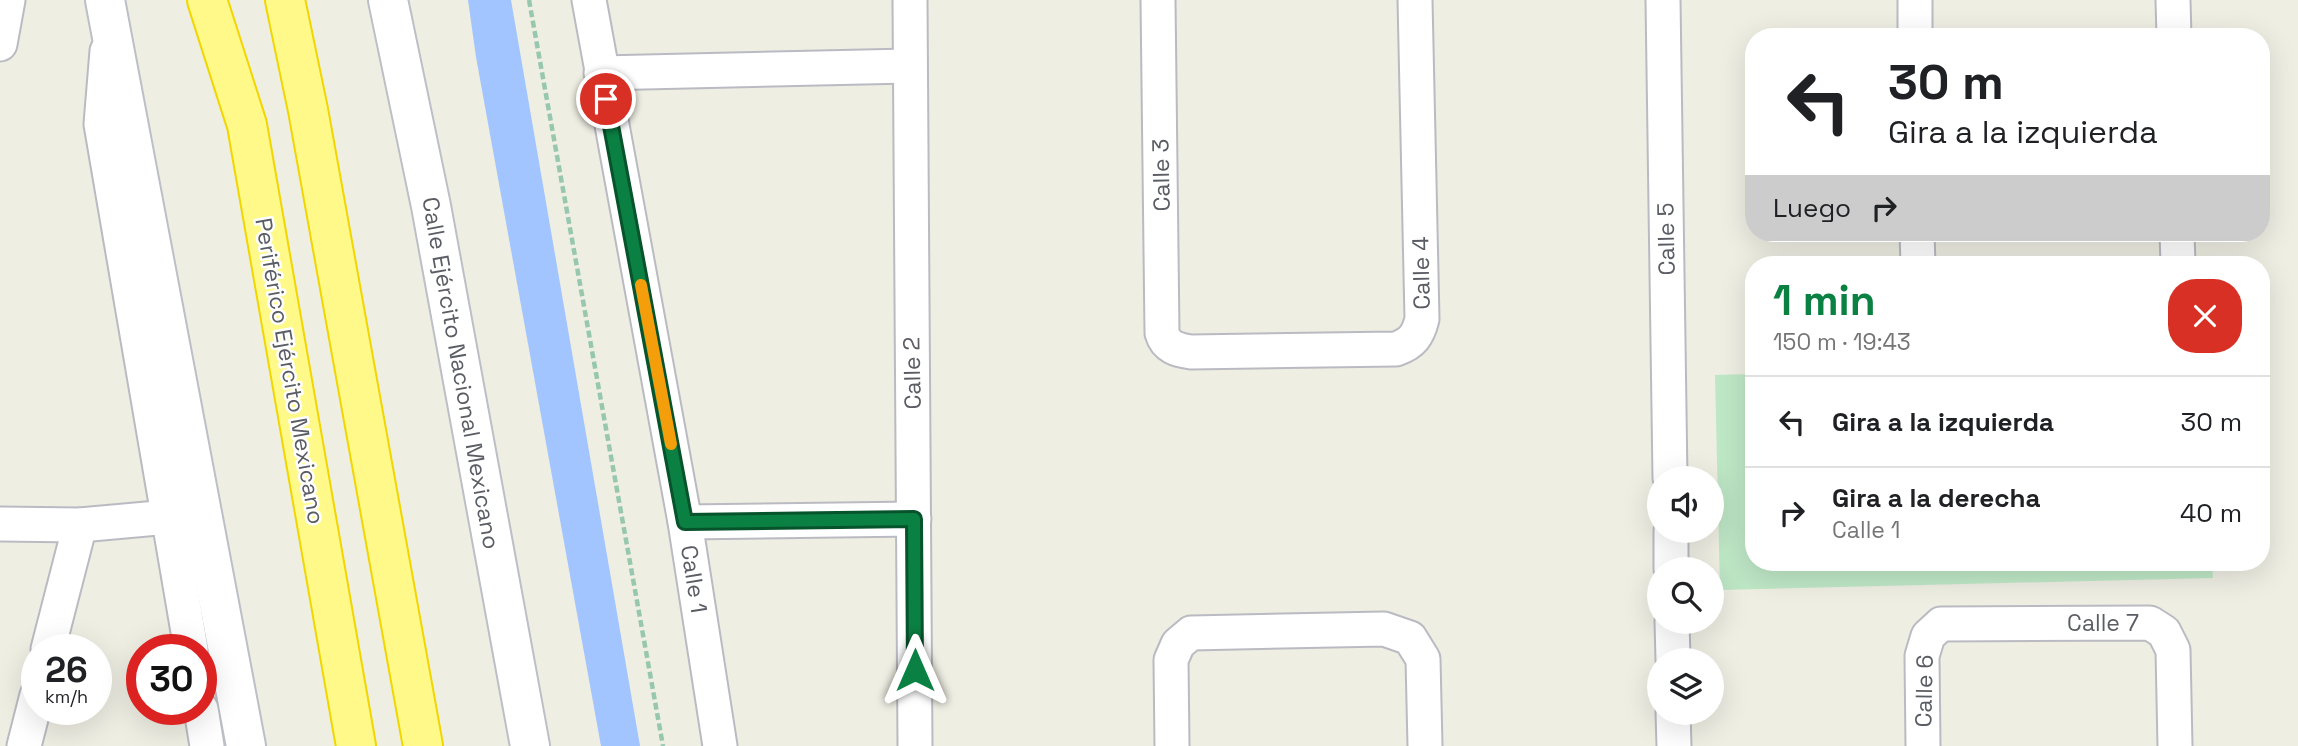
<!DOCTYPE html>
<html lang="es">
<meta charset="utf-8">
<style>
:root{--surface:#fff;--page:#f6f6f6;--text:#202124;--muted:#757577;--line:#e0e0e0;--accent:#0b8043}
body{margin:0;font-family:"Space Grotesk",sans-serif;background:var(--page);color:var(--text);height:100vh;display:flex;flex-direction:column;font-size:26px;white-space:nowrap}
*{box-sizing:border-box;margin:0}
p{font-size:23px;color:var(--muted)}
.icon{flex:none;width:38px;height:38px;fill:none;stroke:currentColor;stroke-width:2;stroke-linecap:round;stroke-linejoin:round}
.map{position:relative;flex:1;overflow:hidden}
.panel{position:absolute;left:1745px;top:256px;width:525px;height:315px;display:flex;flex-direction:column;background:var(--surface);border-radius:28px;box-shadow:0 7px 28px #0002}
.panel>*{flex:none}
.top-card{position:absolute;left:1745px;top:28px;width:525px;height:214px;border-radius:28px;box-shadow:0 7px 28px #0002;background:#fff;color:var(--text);overflow:hidden}
.buttons{position:absolute;left:1647px;top:466px;display:grid;gap:14px}
.buttons a{display:grid;place-items:center;width:77px;height:77px;border-radius:50%;background:var(--surface);box-shadow:0 7px 28px #0002;font-size:35px}
.speed{position:absolute;left:21px;top:634px;display:flex;gap:14px;font-size:35px;font-weight:700;text-align:center}
.speed>*{display:grid;place-content:center;width:91px;height:91px;border-radius:50%;background:var(--surface);box-shadow:0 7px 28px #0002;line-height:1}
.speed small{font-size:18px;font-weight:400}
.speed .limit{border:10px solid #d22;background:#fff;color:#111}
.pin{position:absolute;display:grid;place-items:center;width:60px;height:60px;color:#fff;margin:-30px;border:4px solid #fff;border-radius:50%;box-shadow:0 2px 7px #0007}
.me{position:absolute;width:77px;margin:-38px;rotate:0deg;stroke-linejoin:round;filter:drop-shadow(0 0 5px #0008)}
.turn{display:flex;align-items:center;gap:24px;height:147px;padding:0 28px;font-size:32px}
.turn .icon{width:91px;height:91px;stroke-width:2.5}
.turn b{display:block;font-size:49px;line-height:60px}
.then{display:flex;align-items:center;height:66px;padding:0 28px;background:#0003;gap:14px;font-size:26px}
.round{display:grid;place-items:center;flex:none;width:74px;height:74px;border-radius:28px;background:var(--page)}
.headline{display:flex;align-items:center;justify-content:space-between;height:119px;padding:0 28px}
h1{font-size:42px;font-weight:700;line-height:52px;color:var(--accent)}
ul{padding:0;list-style:none}
li{display:flex;align-items:center;gap:21px;height:91px;padding:0 28px;border-top:2px solid var(--line)}
li div{flex:1}
li b{display:block;font-size:26px}
li em{font-style:normal}
.map>svg:first-child{display:block}
</style>
<div class="map">
<svg width="2298" height="746" viewBox="0 0 2298 746">
<rect width="100%" height="100%" fill="#eeeee3"/>
<polygon fill="#bee7c6" points="1753,374 1754,562 2212,562 2213,578 1720,590 1715,375"/>
<polygon fill="#a2c4ff" points="468,0 511,0 640,746 601,746 476,57"/>
<g fill="none" stroke-linecap="round" stroke-linejoin="round">
<g stroke="#babbc2" stroke-width="37">
<g id="street">
<polyline points="589,0 685,522 720,746"/>
<polyline points="910,0 915,746"/>
<path d="M1158,0L1162,333C1166,347 1177,350 1191,352L1396,349C1413,343 1418,335 1422,319L1415,0"/>
<polyline points="1663,0 1670,478"/>
<polyline points="1915,0 1915,37"/>
<polyline points="2173,0 2174,37"/>
<polyline points="0,44 8,0"/>
<polyline points="107,51 101,124 191,649"/>
<polyline points="601,73 909,66"/>
<polyline points="1917,233 1918,264"/>
<polyline points="2177,233 2178,264"/>
<polyline points="685,522 914,519"/>
<polyline points="0,524 80,525 191,515"/>
<polyline points="1671,530 1671,569"/>
<polyline points="1672,621 1673,660"/>
<polyline points="48,649 80,525"/>
<polyline points="201,709 207,746"/>
<polyline points="1673,712 1674,746"/>
<polyline points="24,746 37,695"/>
<polyline points="1172,746 1171,660 1178,644 1191,633 1384,629 1410,638 1423,659 1425,746"/>
<polyline points="1923,746 1922,656 1928,636 1941,624 2150,623 2164,632 2173,650 2175,746"/>
</g>
</g>
<g stroke="#bdbfc7" stroke-width="42">
<g id="secondary">
<polyline points="105,0 246,746"/>
<polyline points="388,0 431,206 530,746"/>
</g>
</g>
<g stroke="#f1d600" stroke-width="42">
<g id="highway">
<polyline points="207,0 247,125 356,746"/>
<polyline points="285,0 308,110 423,746"/>
</g>
</g>
<polyline stroke="#97c8af" stroke-width="4.5" stroke-dasharray="7 3.5" stroke-linecap="butt" points="529,0 663,746"/>
<use href="#street" stroke="#fff" stroke-width="33"/>
<use href="#secondary" stroke="#fff" stroke-width="38"/>
<use href="#highway" stroke="#fff989" stroke-width="38"/>
</g>
<g fill="none" stroke-linecap="round" stroke-linejoin="round">
<g stroke="#07532c" stroke-width="18">
<polyline id="route" points="606,99 685,522 914,519 915,670"/>
</g>
<use href="#route" stroke="#0b8043" stroke-width="12"/>
<polyline stroke="#f59e0b" stroke-width="12" points="641,285 671,444"/>
</g>
<g text-anchor="middle" stroke-width="5" stroke-linejoin="round" paint-order="stroke">
<g font-size="23" fill="#5b5d64" stroke="#fff">
<text transform="translate(1161 175) rotate(-91)" y="8">Calle 3</text>
<text transform="translate(1666 239) rotate(-91)" y="8">Calle 5</text>
<text transform="translate(1421 273) rotate(-91)" y="8">Calle 4</text>
<text transform="translate(290 371) rotate(80)" y="8">Periférico Ejército Mexicano</text>
<text transform="translate(461 373) rotate(80)" y="8">Calle Ejército Nacional Mexicano</text>
<text transform="translate(912 373) rotate(-91)" y="8">Calle 2</text>
<text transform="translate(694 579) rotate(81)" y="8">Calle 1</text>
<text x="2103" y="631">Calle 7</text>
<text transform="translate(1924 691) rotate(-89)" y="8">Calle 6</text>
</g>
</g>
</svg>
<div class="buttons">
<a><svg class="icon" aria-label="sound" viewBox="0 0 24 24"><path d="M4 9h4l5-4v14l-5-4H4zM17 9q2 3 0 6"/></svg></a>
<a><svg class="icon" aria-label="search" viewBox="0 0 24 24"><circle cx="10" cy="10" r="6"/><path d="M15 15l6 6"/></svg></a>
<a><svg class="icon" aria-label="layers" viewBox="0 0 24 24"><path d="M12 4l9 5-9 5-9-5zM3 14l9 5 9-5"/></svg></a>
</div>
<div class="speed"><div>26<small>km/h</small></div><div class="limit">30</div></div>
<div class="pin" style="left:606px;top:99px;background:#d93025"><svg class="icon" aria-label="arrive" viewBox="0 0 24 24"><path d="M6 21V4h12l-3 4 3 4H6"/></svg></div>
<svg class="me" style="left:915px;top:670px" viewBox="-20 -20 40 40"><path d="M0-17L14 15 0 8-14 15z" fill="#0b8043" stroke="#fff" stroke-width="4"/></svg>
<div class="top-card">
<div class="turn"><svg class="icon" aria-label="left" viewBox="0 0 24 24"><path d="M17 20v-9H6M10 6l-5 5 5 5"/></svg><div><b>30 m</b>Gira a la izquierda</div></div>
<div class="then">Luego<svg class="icon" aria-label="right" viewBox="0 0 24 24"><path d="M7 20v-9h11M14 6l5 5-5 5"/></svg></div>
</div>
<section class="panel">
<div class="headline"><div><h1>1 min</h1><p>150 m · 19:43</p></div><a class="round" style="background:#d93025;color:#fff"><svg class="icon" aria-label="close" viewBox="0 0 24 24"><path d="M6 6l12 12M18 6L6 18"/></svg></a></div>
<ul>
<li><svg class="icon" aria-label="left" viewBox="0 0 24 24"><path d="M17 20v-9H6M10 6l-5 5 5 5"/></svg><div><b>Gira a la izquierda</b></div><em>30 m</em></li>
<li><svg class="icon" aria-label="right" viewBox="0 0 24 24"><path d="M7 20v-9h11M14 6l5 5-5 5"/></svg><div><b>Gira a la derecha</b><p>Calle 1</p></div><em>40 m</em></li>
</ul>
</section>
</div>
